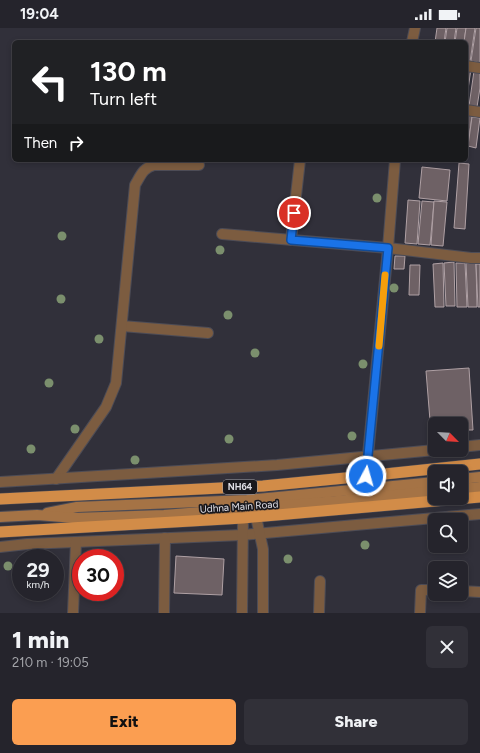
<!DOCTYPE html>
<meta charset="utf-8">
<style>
:root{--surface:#25242c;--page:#313038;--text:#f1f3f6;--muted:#a3a4a9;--line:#424148;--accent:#fb9e51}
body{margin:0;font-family:Figtree,sans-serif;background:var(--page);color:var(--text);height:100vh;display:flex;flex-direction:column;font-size:15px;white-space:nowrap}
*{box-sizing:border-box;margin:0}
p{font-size:13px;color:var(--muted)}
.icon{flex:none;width:22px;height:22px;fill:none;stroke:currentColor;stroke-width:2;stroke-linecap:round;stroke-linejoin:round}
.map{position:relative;height:585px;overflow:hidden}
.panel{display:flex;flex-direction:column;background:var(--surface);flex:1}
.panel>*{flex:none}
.hud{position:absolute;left:12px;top:12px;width:456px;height:122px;border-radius:6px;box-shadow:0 2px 6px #0003,0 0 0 1px var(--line);background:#202124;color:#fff;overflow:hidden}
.needle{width:26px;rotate:114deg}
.fabs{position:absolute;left:428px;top:389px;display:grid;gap:8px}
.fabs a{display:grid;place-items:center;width:40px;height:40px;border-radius:6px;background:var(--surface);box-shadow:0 2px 6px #0003,0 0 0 1px var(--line);font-size:20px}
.speed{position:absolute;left:12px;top:521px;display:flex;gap:8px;font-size:20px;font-weight:700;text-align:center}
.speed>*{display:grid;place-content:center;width:52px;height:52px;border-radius:50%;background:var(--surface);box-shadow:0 2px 6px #0003,0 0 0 1px var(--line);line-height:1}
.speed small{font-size:10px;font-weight:400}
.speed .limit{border:6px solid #d22;background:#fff;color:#111}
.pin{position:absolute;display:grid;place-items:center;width:34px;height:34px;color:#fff;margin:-17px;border:2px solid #fff;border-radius:50%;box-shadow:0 1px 4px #0007}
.me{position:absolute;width:44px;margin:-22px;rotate:6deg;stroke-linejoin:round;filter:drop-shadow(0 0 3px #0008)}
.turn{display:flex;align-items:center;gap:14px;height:84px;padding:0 12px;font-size:18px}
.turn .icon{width:52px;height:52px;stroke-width:2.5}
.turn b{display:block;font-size:28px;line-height:34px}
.then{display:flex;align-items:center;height:38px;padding:0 12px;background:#0003;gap:8px;font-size:15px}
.round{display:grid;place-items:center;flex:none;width:42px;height:42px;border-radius:6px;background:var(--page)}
.summary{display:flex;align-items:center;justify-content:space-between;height:68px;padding:0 12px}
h1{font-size:24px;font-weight:800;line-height:30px}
.action{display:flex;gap:8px;margin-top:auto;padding:8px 12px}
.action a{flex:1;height:46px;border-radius:6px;background:var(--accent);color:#111;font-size:16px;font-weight:800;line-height:46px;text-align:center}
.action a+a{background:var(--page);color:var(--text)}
.status{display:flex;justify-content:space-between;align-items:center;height:28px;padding:0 20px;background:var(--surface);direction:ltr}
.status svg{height:11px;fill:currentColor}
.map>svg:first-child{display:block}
</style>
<div class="status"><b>19:04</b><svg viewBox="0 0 49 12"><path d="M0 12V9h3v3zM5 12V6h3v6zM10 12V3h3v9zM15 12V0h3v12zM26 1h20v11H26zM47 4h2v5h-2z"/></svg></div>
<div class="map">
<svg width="480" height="585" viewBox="0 0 480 585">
<rect width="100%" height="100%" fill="#31303a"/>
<g fill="#6e6165" stroke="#afa0a4">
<polygon points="437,0 446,0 444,14 435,14"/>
<polygon points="447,0 456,0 454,14 445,14"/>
<polygon points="457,0 466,0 464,14 455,14"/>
<polygon points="466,0 475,0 470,34 466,33 466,14 464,14"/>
<polygon points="476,0 480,0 480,35 471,33"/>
<polygon points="466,40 471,41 466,75"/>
<polygon points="474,43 480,44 480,60 477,79 469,78"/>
<polygon points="466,87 472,88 468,118 466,118"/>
<polygon points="472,89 480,90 476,120 468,118"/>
<polygon points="459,135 469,136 465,201 454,200"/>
<polygon points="422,139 450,142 447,173 419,170"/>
<polygon points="408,172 420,173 417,216 405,215"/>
<polygon points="422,173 434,174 430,217 418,216"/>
<polygon points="434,173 447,174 443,218 431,217"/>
<polygon points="395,228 405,228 404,241 394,241"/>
<polygon points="454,234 455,278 446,278 444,235"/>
<polygon points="443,235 444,279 435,279 433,236"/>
<polygon points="456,235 465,235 467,279 457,279"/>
<polygon points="466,235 476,235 477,279 468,279"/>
<polygon points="476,236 480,236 480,279 478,279"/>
<polygon points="410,237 420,237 419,267 409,267"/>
<polygon points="469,340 473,402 461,402 461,396 435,396 435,404 431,405 426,343"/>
<polygon points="176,528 224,531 222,567 174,565"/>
</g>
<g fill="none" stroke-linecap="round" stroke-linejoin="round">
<g stroke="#4d4c56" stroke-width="12">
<g id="minor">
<polyline points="412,14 415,0"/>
<polyline points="466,38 480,40"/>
<polyline points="466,82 480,84"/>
<polyline points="222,206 388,220 471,230 480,230"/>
<polyline points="291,212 300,132"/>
<polyline points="122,298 208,305"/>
<polyline points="461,419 480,417"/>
<polyline points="366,448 388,220 395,132"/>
<path d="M56,451L106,379L116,355L135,157C141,147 143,140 154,137H199"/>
<polyline points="0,454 277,437 435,422"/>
<polyline points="0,519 27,516 242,507 480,486"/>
<polyline points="461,563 480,564"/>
<polyline points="73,585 76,514"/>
<polyline points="164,585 165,510"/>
<polyline points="319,585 320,553"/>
<polyline points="420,585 421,562 435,562"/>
</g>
</g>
<g stroke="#4d4c56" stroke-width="12">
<g id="tertiary">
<polyline points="256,489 263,521 263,585"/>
<polyline points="242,585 243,490"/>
</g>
</g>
<g stroke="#4d4c56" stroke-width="12">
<g id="secondary">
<polyline points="461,451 480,449"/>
<polyline points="461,461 480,459"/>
<polyline points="47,485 77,479 247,472 435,454"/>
<polyline points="0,489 37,487 75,490 164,487 337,473 435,463"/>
</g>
</g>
<g stroke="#4d4c56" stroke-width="12">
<g id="trunk">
<polyline points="0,471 263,458 366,448 480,436"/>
<polyline points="0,504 243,490 480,469"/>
</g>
</g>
<use href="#minor" stroke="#7c5c40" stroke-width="10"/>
<use href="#tertiary" stroke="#7c5c40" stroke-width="10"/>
<use href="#secondary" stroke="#a57345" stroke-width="10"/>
<use href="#trunk" stroke="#d28c48" stroke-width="11"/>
</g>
<g fill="#7b8f6d">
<circle cx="377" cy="170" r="4.5"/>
<circle cx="62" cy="208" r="4.5"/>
<circle cx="220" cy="222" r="4.5"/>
<circle cx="394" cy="260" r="4.5"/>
<circle cx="61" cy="271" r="4.5"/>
<circle cx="228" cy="287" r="4.5"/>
<circle cx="99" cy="311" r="4.5"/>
<circle cx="255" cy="325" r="4.5"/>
<circle cx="363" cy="336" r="4.5"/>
<circle cx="49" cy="355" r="4.5"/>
<circle cx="75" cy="401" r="4.5"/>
<circle cx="352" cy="408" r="4.5"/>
<circle cx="229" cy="411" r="4.5"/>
<circle cx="31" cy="421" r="4.5"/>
<circle cx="135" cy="432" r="4.5"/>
<circle cx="365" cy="517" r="4.5"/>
<circle cx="288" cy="531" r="4.5"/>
<circle cx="8" cy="538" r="4.5"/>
</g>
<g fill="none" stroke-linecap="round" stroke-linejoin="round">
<g stroke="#114b97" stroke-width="10">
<polyline id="route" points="294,185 291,212 388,220 366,448"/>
</g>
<use href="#route" stroke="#1a73e8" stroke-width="7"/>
<polyline stroke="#f59e0b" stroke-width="7" points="379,318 385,247"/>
</g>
<g text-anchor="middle" stroke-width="3.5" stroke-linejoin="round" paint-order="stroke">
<rect fill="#19181d" stroke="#a5a4aa" stroke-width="1" x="223" y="452" width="34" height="14" rx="3"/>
<g font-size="9" font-weight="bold" fill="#e1e0e7">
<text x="240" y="462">NH64</text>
</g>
<g font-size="10" fill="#e1e0e7" stroke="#19181d">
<text transform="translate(239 478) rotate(-4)" y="4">Udhna Main Road</text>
</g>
</g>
</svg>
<div class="fabs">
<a><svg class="needle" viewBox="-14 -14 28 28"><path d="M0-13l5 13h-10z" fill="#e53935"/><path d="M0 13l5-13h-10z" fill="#a3a4a9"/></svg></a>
<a><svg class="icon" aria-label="sound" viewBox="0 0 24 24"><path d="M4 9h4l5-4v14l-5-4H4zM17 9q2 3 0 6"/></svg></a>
<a><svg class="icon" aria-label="search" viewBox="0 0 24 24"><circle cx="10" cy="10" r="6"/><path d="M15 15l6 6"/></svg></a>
<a><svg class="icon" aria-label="layers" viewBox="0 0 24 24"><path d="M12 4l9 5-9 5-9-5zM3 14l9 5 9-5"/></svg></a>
</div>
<div class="speed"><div>29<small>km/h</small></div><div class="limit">30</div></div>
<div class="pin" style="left:294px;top:185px;background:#d93025"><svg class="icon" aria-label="arrive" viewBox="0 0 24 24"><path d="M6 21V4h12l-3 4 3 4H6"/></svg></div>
<svg class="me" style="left:366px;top:448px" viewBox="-20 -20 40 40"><circle r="17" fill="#1a73e8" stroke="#fff" stroke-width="3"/><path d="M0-11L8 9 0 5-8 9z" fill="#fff"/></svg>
<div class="hud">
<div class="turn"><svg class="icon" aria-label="left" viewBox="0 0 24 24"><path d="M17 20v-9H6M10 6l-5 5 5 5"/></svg><div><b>130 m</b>Turn left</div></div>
<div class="then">Then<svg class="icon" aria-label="right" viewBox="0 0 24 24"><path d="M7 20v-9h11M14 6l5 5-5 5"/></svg></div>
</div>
</div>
<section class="panel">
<div class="summary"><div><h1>1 min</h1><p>210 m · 19:05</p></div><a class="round"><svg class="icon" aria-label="close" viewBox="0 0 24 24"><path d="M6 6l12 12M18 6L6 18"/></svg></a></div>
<div class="action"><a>Exit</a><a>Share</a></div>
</section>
